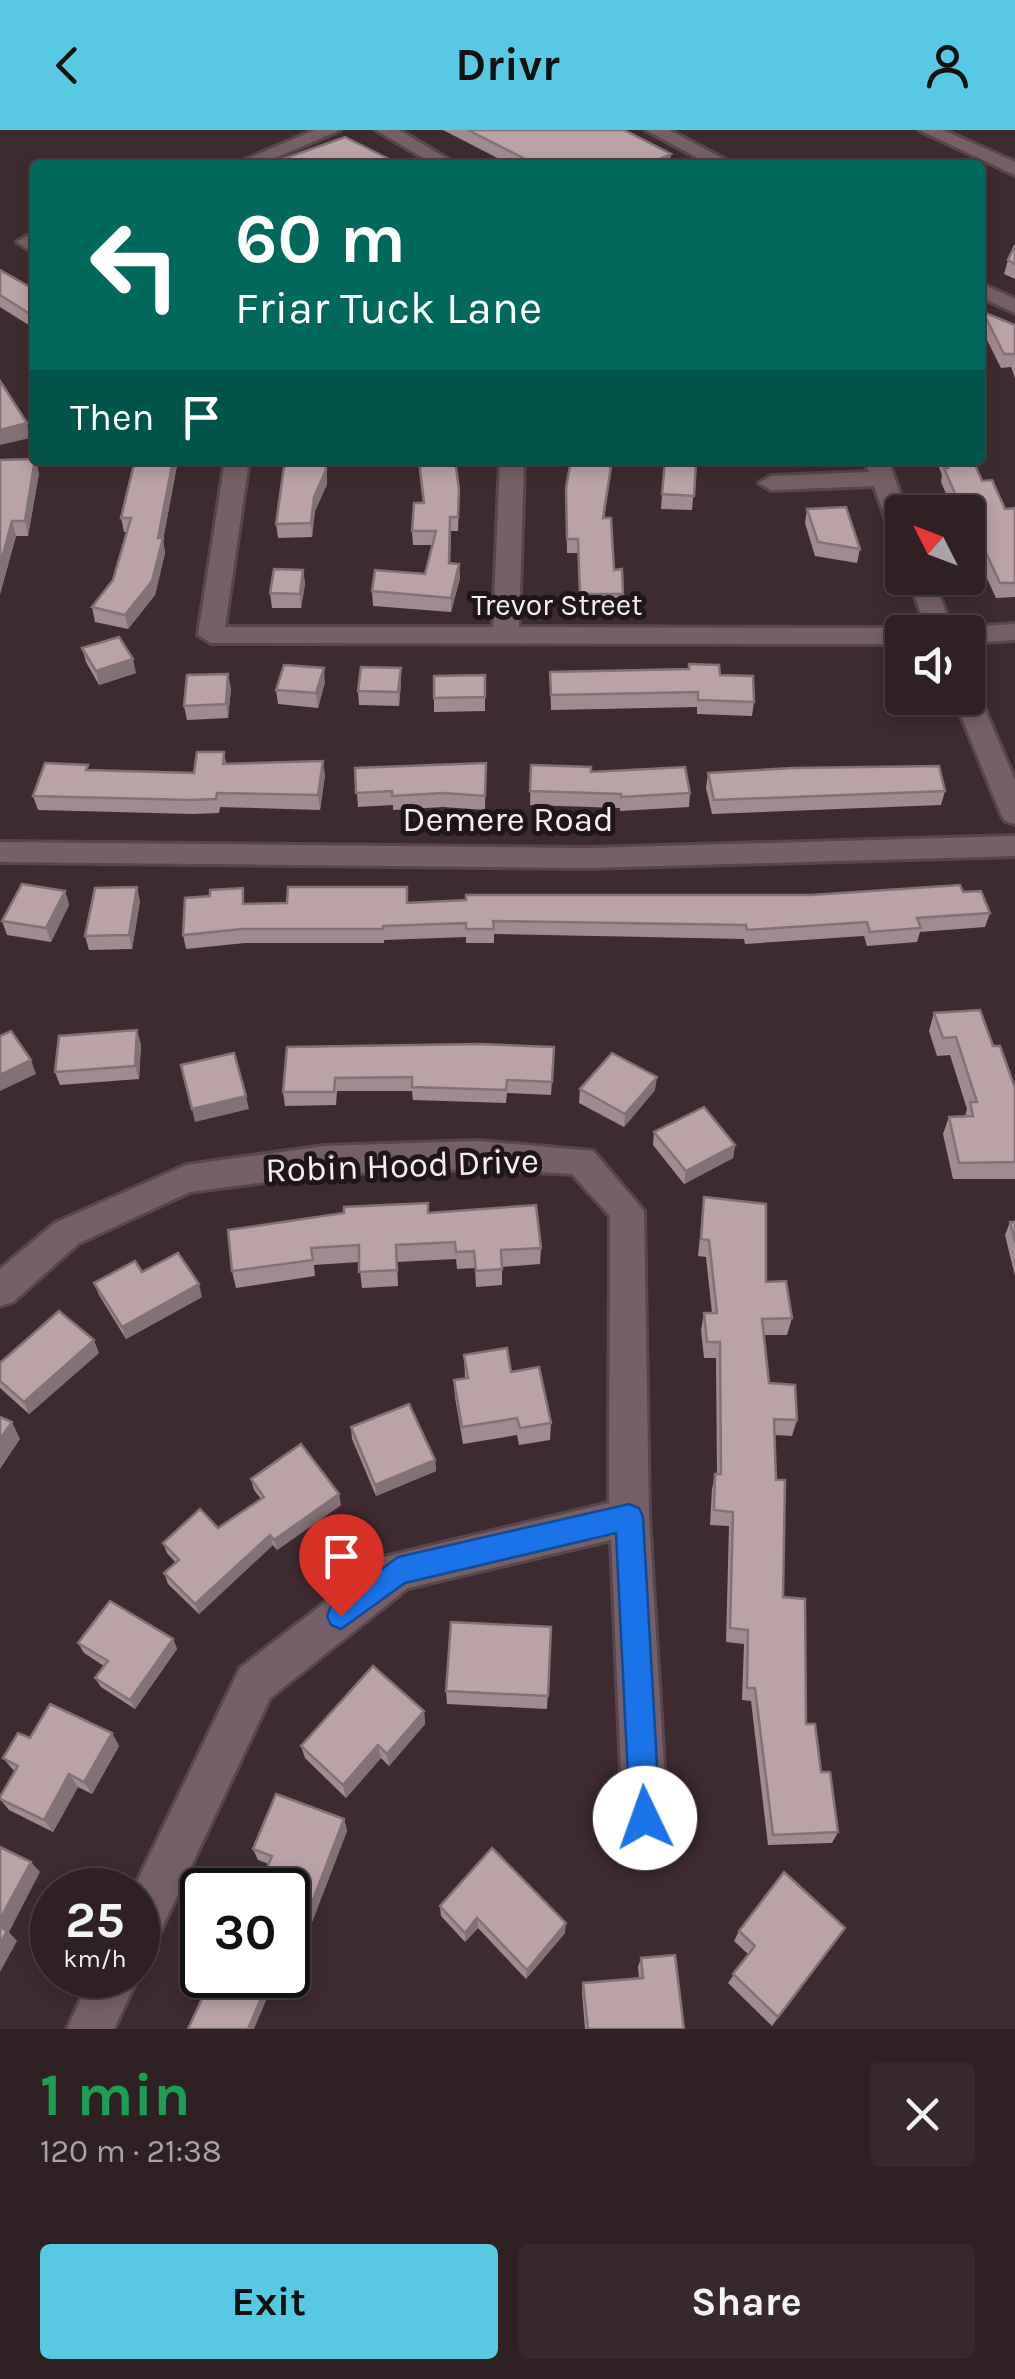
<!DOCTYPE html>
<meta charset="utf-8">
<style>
:root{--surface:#2e2023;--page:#36282b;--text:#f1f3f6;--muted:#a7a3a6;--line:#493e41;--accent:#57c9e2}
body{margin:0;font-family:Karla,sans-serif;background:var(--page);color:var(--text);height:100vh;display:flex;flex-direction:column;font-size:38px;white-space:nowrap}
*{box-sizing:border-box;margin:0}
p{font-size:32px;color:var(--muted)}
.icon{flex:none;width:55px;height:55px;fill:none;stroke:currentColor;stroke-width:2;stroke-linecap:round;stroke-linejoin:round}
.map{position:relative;height:1899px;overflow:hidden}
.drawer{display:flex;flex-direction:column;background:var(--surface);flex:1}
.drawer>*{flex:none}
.guide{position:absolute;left:30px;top:30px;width:955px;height:305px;border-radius:10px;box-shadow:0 5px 15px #0003,0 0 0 2px var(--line);background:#00695c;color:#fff;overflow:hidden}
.needle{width:65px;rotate:312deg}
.tools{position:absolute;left:885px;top:365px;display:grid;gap:20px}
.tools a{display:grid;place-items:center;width:100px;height:100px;border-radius:10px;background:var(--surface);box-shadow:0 5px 15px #0003,0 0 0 2px var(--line);font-size:50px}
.speed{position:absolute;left:30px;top:1738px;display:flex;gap:20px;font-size:50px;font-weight:700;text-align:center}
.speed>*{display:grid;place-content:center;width:130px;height:130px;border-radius:50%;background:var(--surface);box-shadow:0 5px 15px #0003,0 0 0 2px var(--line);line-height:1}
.speed small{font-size:25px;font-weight:400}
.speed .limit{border:5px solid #111;border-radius:15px;background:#fff;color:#111}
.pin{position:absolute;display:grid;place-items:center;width:85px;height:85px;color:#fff;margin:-102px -42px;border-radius:50% 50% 50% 0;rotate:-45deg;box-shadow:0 0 10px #0007}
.pin .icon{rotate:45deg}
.me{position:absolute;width:110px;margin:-55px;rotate:357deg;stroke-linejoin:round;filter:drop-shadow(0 0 8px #0008)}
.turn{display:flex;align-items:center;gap:35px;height:210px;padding:0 40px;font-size:45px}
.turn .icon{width:130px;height:130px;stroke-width:2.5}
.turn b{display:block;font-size:70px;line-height:85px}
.then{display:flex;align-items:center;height:95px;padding:0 40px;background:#0003;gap:20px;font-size:38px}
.round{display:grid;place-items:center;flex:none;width:105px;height:105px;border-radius:10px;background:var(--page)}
.summary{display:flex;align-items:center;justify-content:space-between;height:170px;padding:0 40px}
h1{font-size:60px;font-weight:700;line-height:75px;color:#1e9e55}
.button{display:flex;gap:20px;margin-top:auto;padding:20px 40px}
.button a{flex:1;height:115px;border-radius:10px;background:var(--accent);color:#111;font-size:40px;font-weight:700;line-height:115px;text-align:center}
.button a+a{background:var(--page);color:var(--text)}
header{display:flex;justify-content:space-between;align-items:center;height:130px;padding:0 40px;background:var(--accent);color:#111;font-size:45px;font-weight:700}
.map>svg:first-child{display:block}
</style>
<header><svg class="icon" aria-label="back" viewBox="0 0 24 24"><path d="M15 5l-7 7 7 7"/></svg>Drivr<svg class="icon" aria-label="person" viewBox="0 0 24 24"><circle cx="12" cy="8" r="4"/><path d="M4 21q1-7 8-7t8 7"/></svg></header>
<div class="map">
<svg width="1015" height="1899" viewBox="0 0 1015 1899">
<rect width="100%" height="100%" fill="#3e2b2f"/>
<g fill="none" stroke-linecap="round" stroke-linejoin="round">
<g stroke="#57474b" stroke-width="6">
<g id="minor">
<polygon points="315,0 340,0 259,35 233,35"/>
<polygon points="376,0 399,0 458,35 435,35"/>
<polygon points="646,0 669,0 735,35 711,35"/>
<polygon points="919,0 943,0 1015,32 1015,45"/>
<polygon points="27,106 35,108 35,124 17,112"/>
<polygon points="980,153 1015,169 1015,183 980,167"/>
<polygon points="225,330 249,330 225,497 493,497 500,330 524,330 519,497 902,498 913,502 902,502 902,514 211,513 198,505"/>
<polygon points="864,330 888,330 907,382 902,382 902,408 890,401 874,356 771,360 759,353 771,346 869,342"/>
<polygon points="908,448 932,448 954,502 928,502"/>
<polygon points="1015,494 1015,510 968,513 968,502 957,502 968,497"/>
<polygon points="968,559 980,568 1015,650 1015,694 1005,691 1001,684 954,568 968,568"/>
<polygon points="1015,706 1015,726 589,738 0,732 0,712 589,718"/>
<polygon points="478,1011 593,1021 644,1081 649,1387 667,1688 660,1703 645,1710 630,1703 623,1688 611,1410 408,1458 270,1568 154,1815 138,1821 138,1760 133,1760 240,1538 384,1427 609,1373 610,1086 572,1044 478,1039 324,1044 190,1062 79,1113 13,1172 0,1176 0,1139 55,1093 186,1035 324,1016"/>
<polygon points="138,1841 139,1845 114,1899 67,1899 92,1845 138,1845"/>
</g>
</g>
<use href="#minor" fill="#766065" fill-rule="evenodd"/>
</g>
<g fill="#a08b90">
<polygon points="443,0 624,0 670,35 511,35"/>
<polygon points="1015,115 1015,149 1004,144 1008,130"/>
<polygon points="0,140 35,160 35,199 0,177"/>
<polygon points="983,182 1015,195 1015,248 1011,237 1001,238 980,196"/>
<polygon points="0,330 39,343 28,406 16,406 0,464"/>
<polygon points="135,330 178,330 163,410 165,423 155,465 128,499 95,492 92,477 113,450 127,402 124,402 121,388"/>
<polygon points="327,330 327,354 315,381 312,407 278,408 276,394"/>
<polygon points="418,330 455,330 459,373 458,401 451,401 450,433 459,434 460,448 451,482 373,476 372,461 425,444 432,415 413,415 412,401 423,373"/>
<polygon points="612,330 604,388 614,440 623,464 622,478 580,479 578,423 567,423 566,358"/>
<polygon points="936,330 973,330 982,351 1005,379 1015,378 1015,467 996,468 969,409 968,409 968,382 954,382 941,352 942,345"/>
<polygon points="696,333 692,380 661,379 662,364"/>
<polygon points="807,379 860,419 857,433 815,426 805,393"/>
<polygon points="303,440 305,454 301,478 272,478 270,463"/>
<polygon points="82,518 136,543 99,555 86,532"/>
<polygon points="550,542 720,545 754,572 752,586 697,584 697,577 551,580"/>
<polygon points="485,545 485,581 434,582 434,568"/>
<polygon points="325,552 318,578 278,574 276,560"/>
<polygon points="401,552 399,576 359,575 358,561"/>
<polygon points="231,558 228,588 187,590 184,576"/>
<polygon points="224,622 226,634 325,645 320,680 220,677 219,683 193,684 38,680 33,666 89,641 194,643"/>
<polygon points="486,633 485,680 443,677 393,680 393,675 358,677 355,638"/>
<polygon points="531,635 591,642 690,663 689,677 620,681 620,678 530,675"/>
<polygon points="708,643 945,661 941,675 712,684 706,658"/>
<polygon points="65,761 69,775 51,812 7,805 2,791"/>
<polygon points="963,762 990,783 985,797 920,802 917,812 867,816 864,806 745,814 744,809 494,804 494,813 466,813 466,807 384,810 384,813 245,813 186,819 183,805 210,766 246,774 408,772"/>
<polygon points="140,771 132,819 89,820 85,806"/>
<polygon points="934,883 993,916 1015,958 1015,1049 953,1049 943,1004 949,987 965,986 967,979 950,925 937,926 929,901"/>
<polygon points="141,914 139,949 60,955 55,942"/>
<polygon points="287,917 554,917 551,965 507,963 506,973 413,970 412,961 337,961 336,975 285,976 283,962"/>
<polygon points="580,959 655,960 624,997 579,973"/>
<polygon points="654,1002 735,1015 733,1028 684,1054 653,1015"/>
<polygon points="704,1067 792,1188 787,1205 764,1205 769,1253 797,1290 792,1306 775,1305 776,1350 783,1467 806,1594 821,1642 838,1702 832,1713 768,1715 751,1571 742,1570 744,1514 726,1512 729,1396 710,1395 712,1359 715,1344 717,1344 716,1228 704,1228 701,1200 704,1183 712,1183 706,1127 698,1126"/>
<polygon points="428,1083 541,1118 540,1134 502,1137 502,1155 476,1157 475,1138 457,1139 456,1129 397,1132 398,1156 362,1158 359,1132 314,1135 315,1146 236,1158 232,1141"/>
<polygon points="1010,1092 1015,1092 1015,1146 1005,1105"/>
<polygon points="142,1142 202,1167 126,1209 99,1165 94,1153"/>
<polygon points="99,1223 29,1284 0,1258 0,1233"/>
<polygon points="464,1225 511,1242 551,1293 550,1310 519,1315 517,1305 463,1314 455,1267 454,1250 465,1248"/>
<polygon points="351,1297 435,1330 436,1341 376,1366 352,1309"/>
<polygon points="251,1349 341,1375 277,1420 273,1415 199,1484 168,1454 164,1443 176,1433 167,1423 163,1413 218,1398 261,1369 254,1360"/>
<polygon points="551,1497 547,1579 447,1574 446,1561"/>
<polygon points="173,1509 177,1519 135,1579 101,1557 95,1548 104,1536 84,1523 78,1513"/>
<polygon points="424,1581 425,1594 389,1636 381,1628 346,1668 305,1628 301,1616"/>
<polygon points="112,1603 119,1616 92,1664 78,1657 53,1702 9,1680 0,1669 15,1642 3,1628 30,1608"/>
<polygon points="344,1689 347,1701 307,1805 288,1797 288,1760 269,1734 258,1730 253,1719"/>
<polygon points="440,1776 565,1803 526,1849 478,1798 465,1812 441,1786"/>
<polygon points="845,1798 772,1896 728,1853 748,1824 734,1811 739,1801"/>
<polygon points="641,1828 684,1899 585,1899 582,1862 583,1853 639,1848 638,1837"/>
</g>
<g fill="#827175">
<polygon points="671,24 670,35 647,35"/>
<polygon points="27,293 30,308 0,315 0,300"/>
<polygon points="36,330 39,343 28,406 25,391"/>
<polygon points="173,330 178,330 163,410 165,423 155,465 128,499 125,485 158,408"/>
<polygon points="326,330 327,330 327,354 315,381 312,407 311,393 314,367"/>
<polygon points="612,330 612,337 602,402 603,388"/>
<polygon points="12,391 16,406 0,464 0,435"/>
<polygon points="459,434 460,448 451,482 451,468"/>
<polygon points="303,440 305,454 301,478 300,464"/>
<polygon points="133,529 136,543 99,555 96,541"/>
<polygon points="324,538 325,552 318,578 316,563"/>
<polygon points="401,538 401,552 399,576 398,562"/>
<polygon points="228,544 231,558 228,588 226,574"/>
<polygon points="323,631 325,645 320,680 318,665"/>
<polygon points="137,757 140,771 132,819 129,805"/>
<polygon points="65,761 69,775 51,812 46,798"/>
<polygon points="137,900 141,914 139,949 135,936"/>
<polygon points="31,930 36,944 0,961 0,945"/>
<polygon points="657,947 655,960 624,997 625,984"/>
<polygon points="246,966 249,979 195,992 192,979"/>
<polygon points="735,1015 733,1028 684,1054 686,1041"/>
<polygon points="199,1154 202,1167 126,1209 122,1197"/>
<polygon points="94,1210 99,1223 29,1284 24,1272"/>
<polygon points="12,1292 20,1309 0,1339 0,1309"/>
<polygon points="435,1330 436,1341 376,1366 375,1355"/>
<polygon points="339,1364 341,1375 277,1420 274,1410"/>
<polygon points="270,1405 273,1415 199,1484 195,1474"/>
<polygon points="173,1509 177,1519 135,1579 130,1570"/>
<polygon points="424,1581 425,1594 389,1636 387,1624"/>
<polygon points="112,1603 119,1616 92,1664 84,1652"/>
<polygon points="378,1615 381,1628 346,1668 343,1655"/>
<polygon points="69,1644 78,1657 53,1702 44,1690"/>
<polygon points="344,1689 347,1701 307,1805 303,1796"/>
<polygon points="31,1732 40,1742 9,1802 17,1811 0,1842 0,1789"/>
<polygon points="477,1788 478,1798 465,1812 465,1803"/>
<polygon points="566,1793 565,1803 526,1849 527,1840"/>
<polygon points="271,1845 277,1845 254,1899 248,1899"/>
</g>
<g fill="#baa2a7" stroke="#827175" stroke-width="2.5">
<polygon points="468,0 624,0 671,24 647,35 531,35 526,33 529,31"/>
<polygon points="345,7 401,35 266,35"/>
<polygon points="1015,115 1015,134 1008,130"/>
<polygon points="0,140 35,160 35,187 0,165"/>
<polygon points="983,182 1015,195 1015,224 1004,224"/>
<polygon points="0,251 27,293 0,300"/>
<polygon points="35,329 25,391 12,391 0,435 0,330"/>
<polygon points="135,330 173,330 158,408 163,408 152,451 125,485 92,477 113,450 131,388 121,388"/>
<polygon points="285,330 326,330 326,340 314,367 311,393 276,394"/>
<polygon points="419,330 455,330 459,359 458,387 450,387 449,433 459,434 451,468 372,461 375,440 425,444 436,401 412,401 414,373 424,373"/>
<polygon points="571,330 612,330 603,388 611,388 614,440 622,439 623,464 580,464 578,409 567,409 566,358"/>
<polygon points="945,330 973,330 982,351 992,350 1005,379 1015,378 1015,453 1000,453 973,395 969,395 968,382 963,382 944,338 948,338"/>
<polygon points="665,331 696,333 694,366 662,364"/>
<polygon points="846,377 860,419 818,412 807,379"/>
<polygon points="274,439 303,440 300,464 270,463"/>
<polygon points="119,507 133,529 96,541 82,518"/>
<polygon points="689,534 719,535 720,545 753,546 754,572 698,570 698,562 551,565 550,542 689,539"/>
<polygon points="284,535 324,538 316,563 276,560"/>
<polygon points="361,537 401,538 398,562 358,561"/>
<polygon points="228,544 226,574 184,576 187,545"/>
<polygon points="485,545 485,567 434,568 434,546"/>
<polygon points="197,622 224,622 223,634 323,631 318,665 217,663 216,669 191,670 33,666 45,633 88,635 86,640 194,643"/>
<polygon points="486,633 485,666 443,663 392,666 392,661 356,663 355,638"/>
<polygon points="531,635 591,637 591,642 685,637 690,663 621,667 621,664 530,661"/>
<polygon points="939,636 945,661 714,670 708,643 792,638"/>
<polygon points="22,754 65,761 46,798 2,791"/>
<polygon points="960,755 963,762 981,761 990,783 917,788 921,798 870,802 867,792 747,800 746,795 493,791 494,799 466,799 466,793 383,796 383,799 242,799 183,805 185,768 210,766 210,760 243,758 243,774 287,773 288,757 407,757 407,773 466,770 466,765 811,765"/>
<polygon points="137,757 129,805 85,806 95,758"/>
<polygon points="980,880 993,916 1000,916 1015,958 1015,1032 959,1033 949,987 973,986 970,972 977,972 956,907 943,908 934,883"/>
<polygon points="137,900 135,936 55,942 59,906"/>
<polygon points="11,901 31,930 0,945 0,906"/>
<polygon points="480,914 554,917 552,952 507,950 506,960 412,957 412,947 335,948 334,962 283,962 287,917"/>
<polygon points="234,923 246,966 192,979 181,935"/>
<polygon points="612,923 657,947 625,984 580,959"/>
<polygon points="704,977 735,1015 686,1041 654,1002"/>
<polygon points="704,1067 766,1074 766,1152 786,1151 792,1188 762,1189 769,1253 795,1255 797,1290 774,1289 776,1350 785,1350 783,1467 805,1469 806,1594 815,1594 821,1642 830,1642 838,1702 773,1705 755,1558 747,1558 748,1500 730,1498 733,1382 714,1380 715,1344 721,1344 720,1212 707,1212 704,1183 717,1183 709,1110 701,1109"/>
<polygon points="428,1073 428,1083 536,1075 541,1118 501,1120 502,1139 476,1141 474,1121 456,1122 455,1112 396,1115 397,1140 359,1142 359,1115 311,1118 313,1130 232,1141 228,1100 344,1083 344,1077"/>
<polygon points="1010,1092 1015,1092 1015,1112"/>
<polygon points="178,1123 199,1154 122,1197 94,1153 135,1131 142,1142"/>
<polygon points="59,1181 94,1210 24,1272 0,1251 0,1233"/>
<polygon points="507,1218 511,1242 539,1237 551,1293 520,1298 517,1288 462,1297 454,1250 468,1248 464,1225"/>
<polygon points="409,1274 435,1330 375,1355 351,1297"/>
<polygon points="0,1287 12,1292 0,1309"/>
<polygon points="301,1314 339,1364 274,1410 270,1405 195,1474 164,1443 179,1430 163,1413 200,1379 218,1398 264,1367 251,1349"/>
<polygon points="110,1471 173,1509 130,1570 95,1548 108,1531 78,1513"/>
<polygon points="451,1492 551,1497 548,1566 446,1561"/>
<polygon points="373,1536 424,1581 387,1624 378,1615 343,1655 301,1616"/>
<polygon points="50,1574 112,1603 84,1652 69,1644 44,1690 0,1669 0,1667 18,1636 3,1628 18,1603 30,1608"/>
<polygon points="276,1664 344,1689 303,1796 288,1789 288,1760 258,1760 272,1726 253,1719"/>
<polygon points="0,1717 31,1732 0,1789"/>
<polygon points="492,1718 566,1793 527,1840 477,1788 465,1803 440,1776"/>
<polygon points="784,1742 845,1798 778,1887 733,1844 755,1816 739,1801"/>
<polygon points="0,1797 7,1801 0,1814"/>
<polygon points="675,1825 684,1899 588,1899 583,1853 643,1848 641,1828"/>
<polygon points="213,1845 271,1845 248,1899 188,1899"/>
</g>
<polygon fill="#1a73e8" stroke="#114b97" stroke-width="2.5" points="629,1374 639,1378 643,1387 660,1688 656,1699 645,1703 634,1699 630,1688 616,1403 405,1453 341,1499 331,1495 327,1486 331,1476 398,1427"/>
<g text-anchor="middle" stroke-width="10" stroke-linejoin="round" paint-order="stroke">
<g font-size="30" fill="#faedef" stroke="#1f1618">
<text x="557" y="485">Trevor Street</text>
</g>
<g font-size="35" fill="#faedef" stroke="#1f1618">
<text x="508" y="701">Demere Road</text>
<text transform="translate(402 1035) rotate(-2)" y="12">Robin Hood Drive</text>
</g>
</g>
</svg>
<div class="tools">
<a><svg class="needle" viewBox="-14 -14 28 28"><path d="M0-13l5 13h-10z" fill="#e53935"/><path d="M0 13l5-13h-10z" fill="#a7a3a6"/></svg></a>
<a><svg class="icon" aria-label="sound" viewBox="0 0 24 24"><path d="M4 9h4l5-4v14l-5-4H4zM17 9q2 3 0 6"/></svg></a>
</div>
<div class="speed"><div>25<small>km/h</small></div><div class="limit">30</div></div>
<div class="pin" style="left:341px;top:1486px;background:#d93025"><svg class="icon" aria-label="arrive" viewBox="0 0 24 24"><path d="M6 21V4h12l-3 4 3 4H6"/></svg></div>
<svg class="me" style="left:645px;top:1688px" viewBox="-20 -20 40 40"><circle r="19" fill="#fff"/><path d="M0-13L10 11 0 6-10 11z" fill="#1a73e8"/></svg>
<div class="guide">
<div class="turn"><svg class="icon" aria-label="left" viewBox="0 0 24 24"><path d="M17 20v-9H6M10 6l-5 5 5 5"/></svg><div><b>60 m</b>Friar Tuck Lane</div></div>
<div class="then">Then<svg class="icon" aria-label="arrive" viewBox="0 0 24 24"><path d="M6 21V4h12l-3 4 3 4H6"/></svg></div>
</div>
</div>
<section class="drawer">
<div class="summary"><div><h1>1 min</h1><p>120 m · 21:38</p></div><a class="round"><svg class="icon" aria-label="close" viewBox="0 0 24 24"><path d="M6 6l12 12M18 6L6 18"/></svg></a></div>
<div class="button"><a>Exit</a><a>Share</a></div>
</section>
